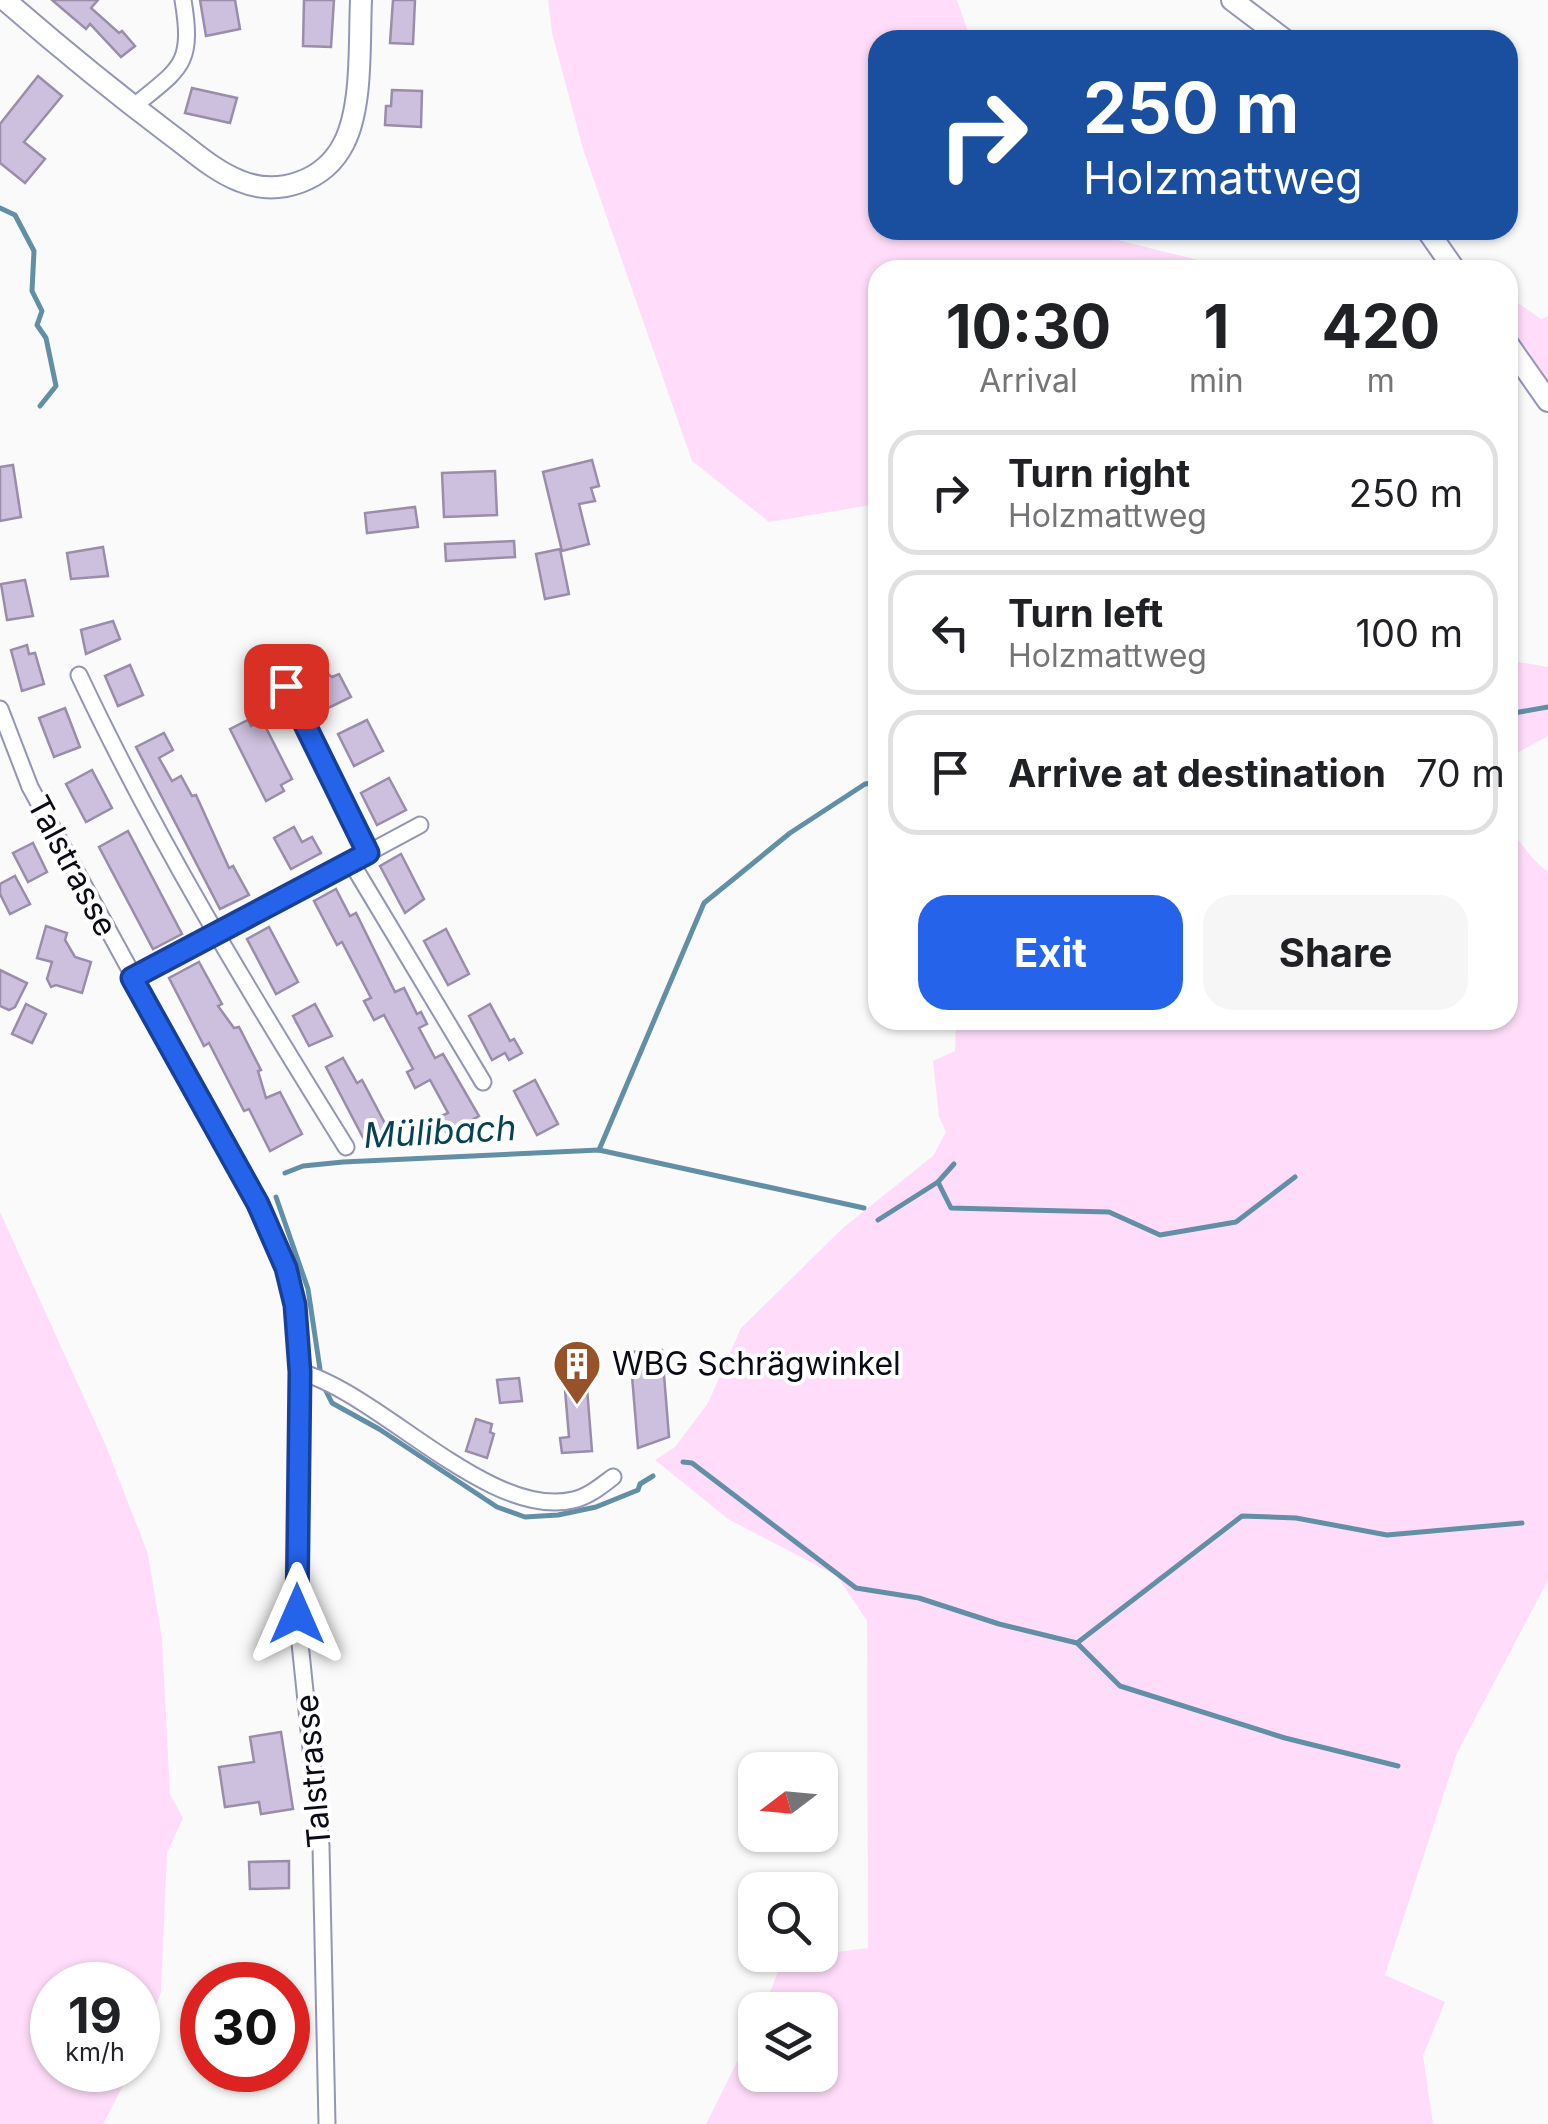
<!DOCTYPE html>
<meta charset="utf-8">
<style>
:root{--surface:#fff;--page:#f6f6f6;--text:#202124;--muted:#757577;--line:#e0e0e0;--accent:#2563eb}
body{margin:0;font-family:Inter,sans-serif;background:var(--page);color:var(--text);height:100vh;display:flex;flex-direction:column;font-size:38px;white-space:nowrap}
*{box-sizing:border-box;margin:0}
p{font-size:32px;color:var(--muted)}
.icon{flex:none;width:55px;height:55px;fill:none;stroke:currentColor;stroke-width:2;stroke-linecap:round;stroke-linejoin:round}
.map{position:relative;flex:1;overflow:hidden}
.drawer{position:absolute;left:868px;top:260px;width:650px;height:770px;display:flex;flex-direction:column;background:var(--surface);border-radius:30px;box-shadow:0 2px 8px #0004}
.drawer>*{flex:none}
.hud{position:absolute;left:868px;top:30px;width:650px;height:210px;border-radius:30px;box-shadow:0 2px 8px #0004;background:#1a4fa0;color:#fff;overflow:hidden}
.needle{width:65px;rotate:254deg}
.tools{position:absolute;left:738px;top:1752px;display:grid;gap:20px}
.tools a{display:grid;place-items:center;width:100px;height:100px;border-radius:20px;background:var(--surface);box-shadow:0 2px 8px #0004;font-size:50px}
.speed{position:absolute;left:30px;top:1962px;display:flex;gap:20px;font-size:50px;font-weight:700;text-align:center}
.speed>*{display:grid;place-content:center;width:130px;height:130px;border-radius:50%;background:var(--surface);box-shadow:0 2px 8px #0004;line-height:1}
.speed small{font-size:25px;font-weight:400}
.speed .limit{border:15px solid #d22;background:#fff;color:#111}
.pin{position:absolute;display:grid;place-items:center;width:85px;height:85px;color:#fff;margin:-42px;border-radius:20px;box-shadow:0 5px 15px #0006}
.me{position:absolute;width:110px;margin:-55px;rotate:0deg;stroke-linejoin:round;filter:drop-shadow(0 0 8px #0008)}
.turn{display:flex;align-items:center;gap:35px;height:210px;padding:0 50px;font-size:45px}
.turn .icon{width:130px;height:130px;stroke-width:2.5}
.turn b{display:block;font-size:70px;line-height:85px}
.eta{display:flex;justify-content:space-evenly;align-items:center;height:170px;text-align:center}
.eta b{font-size:60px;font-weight:700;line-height:70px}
.cta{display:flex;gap:20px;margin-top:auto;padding:20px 50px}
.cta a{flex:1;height:115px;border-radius:30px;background:var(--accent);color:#fff;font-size:40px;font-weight:700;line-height:115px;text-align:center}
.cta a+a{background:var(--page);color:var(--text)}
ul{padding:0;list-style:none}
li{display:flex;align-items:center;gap:30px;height:125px;margin:0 20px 15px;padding:0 30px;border:5px solid var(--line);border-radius:30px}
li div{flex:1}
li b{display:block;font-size:38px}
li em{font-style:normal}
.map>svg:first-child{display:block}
</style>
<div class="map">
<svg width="1548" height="2124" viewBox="0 0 1548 2124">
<rect width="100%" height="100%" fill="#fafafa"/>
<g fill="#ffddfa">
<polygon points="548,0 957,0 971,40 878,40 878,230 1077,230 1198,260 1208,270 878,270 877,504 769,522 692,461 583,149 552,33"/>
<polygon points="1508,290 1515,301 1541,319 1548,316 1548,389 1508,332"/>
<polygon points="1508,660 1548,667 1548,736 1508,758"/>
<path d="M1508,828C1520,840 1534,864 1548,871V1580L1457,1753L1385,1975L1445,2002L1423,2056L1433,2124H706L755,2026V2075H820V2010H763L783,1959L868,1948L867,1621L837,1576L728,1519L655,1460L675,1447L708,1403L741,1328L844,1227L933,1156L946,1132L939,1117L933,1061L955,1051L956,1020H1508Z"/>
<polygon points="0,1212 106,1446 148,1554 162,1639 170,1794 183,1818 167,1853 161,1992 138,2053 138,1985 52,1985 52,2070 131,2070 103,2124 0,2124"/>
</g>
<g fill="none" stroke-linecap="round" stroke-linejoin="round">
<g stroke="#628fa6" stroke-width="5">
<polyline points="0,208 15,215 34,251 32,291 42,311 37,325 46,338 56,386 40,406"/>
<polyline points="1508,714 1548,707"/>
<polyline points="599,1150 704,903 790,833 865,784 878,782"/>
<polyline points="285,1173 303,1166 343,1162 599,1150 864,1208"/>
<polyline points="938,1182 954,1164"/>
<polyline points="276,1197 308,1289 321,1376"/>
<polyline points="878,1220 938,1182 951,1208 1109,1212 1160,1235 1236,1222 1295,1177"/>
<polyline points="324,1387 332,1403 379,1429 497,1507 525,1517 558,1515 596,1507 638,1490 640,1484 653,1476"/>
<polyline points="683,1462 692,1463 856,1588 919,1598 999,1624 1077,1643 1120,1686 1285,1738 1398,1766"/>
<polyline points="1077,1643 1242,1516 1296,1518 1387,1535 1522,1523"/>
</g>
</g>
<g fill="#cdc0de" stroke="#998daa" stroke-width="2.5">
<polygon points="52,0 98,0 91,8 119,33 122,31 135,46 121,57 90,24 86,29"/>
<polygon points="200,0 235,0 240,29 206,36"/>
<polygon points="304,0 334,0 331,47 303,46"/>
<polygon points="393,0 415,0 413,44 390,43"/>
<polygon points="38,76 62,96 24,142 45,159 25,183 0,163 0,124"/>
<polygon points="192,88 237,98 230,123 185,113"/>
<polygon points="392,90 422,91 421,127 385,125 386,106 391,106"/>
<polygon points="592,460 599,486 591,488 595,501 579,504 589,544 562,551 543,472"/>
<polygon points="13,465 21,517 0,521 0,467"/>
<polygon points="495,471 497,515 444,517 442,473"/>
<polygon points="415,507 418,527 367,533 365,513"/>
<polygon points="514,541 515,557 446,561 445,544"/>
<polygon points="103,547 108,576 71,579 67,553"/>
<polygon points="560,549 569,594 545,599 536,554"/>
<polygon points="25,580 33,616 7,620 1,584"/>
<polygon points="113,621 120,639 86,654 81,630"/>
<polygon points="27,645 29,654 35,653 44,684 22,691 11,650"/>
<polygon points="130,665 143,695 118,706 105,676"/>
<polygon points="328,674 332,677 339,674 351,697 320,712 306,685"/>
<polygon points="65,708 80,747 54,757 39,718"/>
<polygon points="248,720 251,726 262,720 292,779 281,785 284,791 266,801 230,729"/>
<polygon points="367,720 383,751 354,766 338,734"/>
<polygon points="164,733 173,750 159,758 172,781 181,776 192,796 196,795 229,868 233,866 249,895 220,909 136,747"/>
<polygon points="92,770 112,808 86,822 66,784"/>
<polygon points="389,778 406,810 377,825 361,793"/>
<polygon points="294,827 302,842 312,837 321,853 291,869 274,838"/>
<polygon points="128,831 182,934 153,949 99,847"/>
<polygon points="33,843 47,872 28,882 13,853"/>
<polygon points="401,854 424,899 405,913 380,866"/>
<polygon points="15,876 30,904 10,914 0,894 0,884"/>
<polygon points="336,889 350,916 356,913 395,992 404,988 417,1014 421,1012 427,1024 419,1028 435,1058 443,1054 479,1116 447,1134 439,1117 448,1113 430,1080 415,1088 407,1072 413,1069 384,1015 374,1020 364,1001 371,998 342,942 337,945 314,901"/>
<polygon points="46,926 67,933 65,940 75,957 91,962 82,993 56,985 51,987 47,979 52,962 37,958"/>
<polygon points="269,927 298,982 276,994 247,939"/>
<polygon points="446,929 469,974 448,985 424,941"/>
<polygon points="199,962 222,1004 218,1006 234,1028 239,1027 261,1070 258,1071 266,1098 280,1092 302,1134 270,1151 249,1109 244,1111 209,1043 204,1046 169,978"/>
<polygon points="0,970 27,983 15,1007 9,1010 0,1006"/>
<polygon points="26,1004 46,1014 32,1043 12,1034"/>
<polygon points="315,1004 332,1036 309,1046 293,1016"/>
<polygon points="490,1004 510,1041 514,1039 522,1053 509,1060 505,1053 492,1060 469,1016"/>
<polygon points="343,1058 357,1083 362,1080 391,1135 368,1147 326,1067"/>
<polygon points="535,1080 558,1124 537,1135 514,1091"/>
<polygon points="662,1350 669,1437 638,1448 630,1352"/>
<polygon points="519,1378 522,1401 500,1403 497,1380"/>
<polygon points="587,1388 592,1451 562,1453 560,1438 569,1437 565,1390"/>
<polygon points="476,1419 492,1424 490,1432 494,1434 487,1458 466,1451"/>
<polygon points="281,1732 293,1809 261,1814 259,1802 225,1807 219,1767 254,1762 250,1737"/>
<polygon points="289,1861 289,1888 250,1889 249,1862"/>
</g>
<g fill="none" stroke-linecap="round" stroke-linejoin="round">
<g stroke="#9296b4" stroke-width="19">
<g id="street">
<path d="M133,107C180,68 194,66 183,0"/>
<path d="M79,675C156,839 250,993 346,1147"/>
<polyline points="0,709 30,787 258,1204 286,1269 295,1305 300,1372 297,1614 321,1846 327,2124"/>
<polyline points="368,853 420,825"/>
<polyline points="351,862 483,1082"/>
<polyline points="132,978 368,853 285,685"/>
<path d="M300,1372C379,1393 490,1520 573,1500C588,1497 601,1486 613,1477"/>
</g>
</g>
<g stroke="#9296b4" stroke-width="24">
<g id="secondary">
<path d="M5,0C59,47 114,92 171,135C193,151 214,171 240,181C279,197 325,181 344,143C363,106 359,41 361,0"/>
<polyline points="1232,0 1285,40"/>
<polyline points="1427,230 1455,270"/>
<polyline points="1508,344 1548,401"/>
</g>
</g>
<use href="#street" stroke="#fff" stroke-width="15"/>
<use href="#secondary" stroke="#fff" stroke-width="20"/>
</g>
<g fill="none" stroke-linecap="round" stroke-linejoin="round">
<g stroke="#184099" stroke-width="25">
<polyline id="route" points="286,686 368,853 132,978 258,1204 286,1268 295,1305 300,1372 297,1614"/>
</g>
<use href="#route" stroke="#2563eb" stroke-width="18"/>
</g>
<defs>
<g id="building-pin" transform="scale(2.5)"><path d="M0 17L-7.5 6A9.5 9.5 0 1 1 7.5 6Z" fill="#985229" stroke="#fff"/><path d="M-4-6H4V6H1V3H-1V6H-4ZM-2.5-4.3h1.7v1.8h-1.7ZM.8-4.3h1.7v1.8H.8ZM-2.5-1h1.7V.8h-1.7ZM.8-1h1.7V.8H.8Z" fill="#fff"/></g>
</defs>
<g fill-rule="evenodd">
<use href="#building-pin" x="577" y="1364"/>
</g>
<g text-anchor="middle" stroke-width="8" stroke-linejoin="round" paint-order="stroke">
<g font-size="32" fill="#0a0b16" stroke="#fff">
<text transform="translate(72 866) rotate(62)" y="11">Talstrasse</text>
<text transform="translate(313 1771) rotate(-95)" y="11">Talstrasse</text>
</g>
<g font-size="32" fill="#0a0b16" stroke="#fff" text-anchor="start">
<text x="612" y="1375">WBG Schrägwinkel</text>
</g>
<g font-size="35" font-style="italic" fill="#074154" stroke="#fff">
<text transform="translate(440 1132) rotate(-3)" y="12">Mülibach</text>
</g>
</g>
</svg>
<div class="tools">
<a><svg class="needle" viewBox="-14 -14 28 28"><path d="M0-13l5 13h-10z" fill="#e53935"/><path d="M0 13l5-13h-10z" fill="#757577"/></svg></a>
<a><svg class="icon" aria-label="search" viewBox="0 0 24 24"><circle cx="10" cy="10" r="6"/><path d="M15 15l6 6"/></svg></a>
<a><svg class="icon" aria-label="layers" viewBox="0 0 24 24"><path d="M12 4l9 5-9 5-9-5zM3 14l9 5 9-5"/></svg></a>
</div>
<div class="speed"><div>19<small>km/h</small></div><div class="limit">30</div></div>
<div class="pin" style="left:286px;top:686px;background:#d93025"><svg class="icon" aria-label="arrive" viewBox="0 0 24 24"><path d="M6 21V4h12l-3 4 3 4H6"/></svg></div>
<svg class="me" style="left:297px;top:1614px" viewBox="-20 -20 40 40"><path d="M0-17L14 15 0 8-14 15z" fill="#2563eb" stroke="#fff" stroke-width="4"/></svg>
<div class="hud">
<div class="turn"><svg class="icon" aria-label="right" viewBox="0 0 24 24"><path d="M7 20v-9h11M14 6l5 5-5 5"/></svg><div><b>250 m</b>Holzmattweg</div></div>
</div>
<section class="drawer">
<div class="eta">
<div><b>10:30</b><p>Arrival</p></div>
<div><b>1</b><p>min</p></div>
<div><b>420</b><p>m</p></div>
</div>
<ul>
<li><svg class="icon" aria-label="right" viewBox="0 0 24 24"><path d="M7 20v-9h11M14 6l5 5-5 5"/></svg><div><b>Turn right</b><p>Holzmattweg</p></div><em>250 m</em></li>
<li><svg class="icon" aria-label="left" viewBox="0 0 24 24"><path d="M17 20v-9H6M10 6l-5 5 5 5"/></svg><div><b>Turn left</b><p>Holzmattweg</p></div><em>100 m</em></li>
<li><svg class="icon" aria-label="arrive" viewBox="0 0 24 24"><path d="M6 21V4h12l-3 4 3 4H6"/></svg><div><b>Arrive at destination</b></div><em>70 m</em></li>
</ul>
<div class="cta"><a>Exit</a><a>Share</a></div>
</section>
</div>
